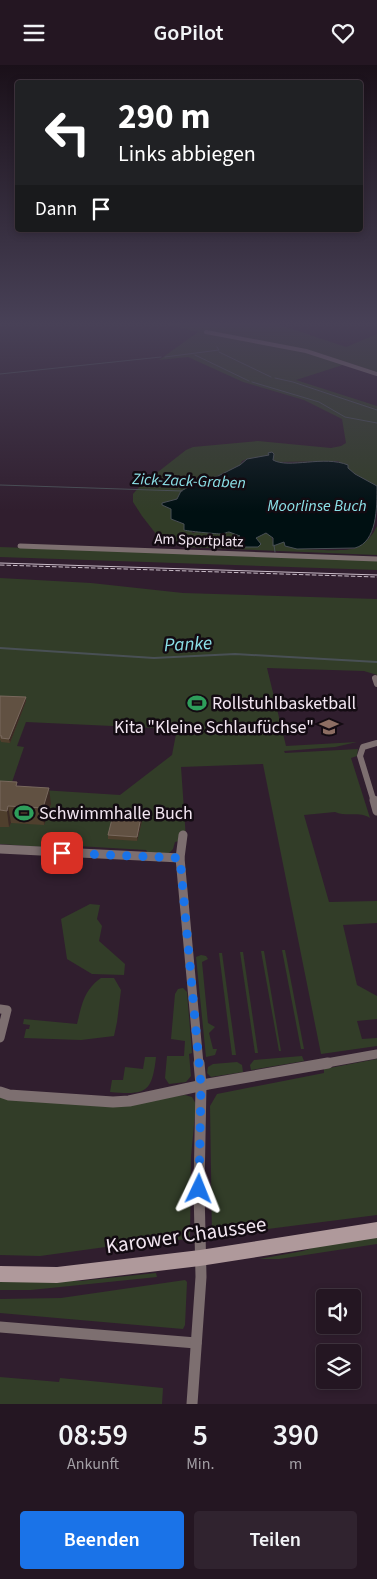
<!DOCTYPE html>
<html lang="de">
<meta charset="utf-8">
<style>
:root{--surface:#241622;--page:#30232f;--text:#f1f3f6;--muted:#a39fa5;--line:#413540;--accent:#1a73e8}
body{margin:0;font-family:"Source Sans 3",sans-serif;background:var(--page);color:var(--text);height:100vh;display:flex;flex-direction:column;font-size:19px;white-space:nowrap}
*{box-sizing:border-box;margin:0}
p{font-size:16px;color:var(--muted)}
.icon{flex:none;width:28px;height:28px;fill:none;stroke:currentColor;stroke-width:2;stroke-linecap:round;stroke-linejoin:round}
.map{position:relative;height:1339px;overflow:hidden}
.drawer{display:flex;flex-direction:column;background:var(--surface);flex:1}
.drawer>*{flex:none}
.hud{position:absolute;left:15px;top:15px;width:348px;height:152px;border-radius:5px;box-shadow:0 2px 8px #0003,0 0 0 1px var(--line);background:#202124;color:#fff;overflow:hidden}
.fabs{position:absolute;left:316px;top:1224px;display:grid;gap:10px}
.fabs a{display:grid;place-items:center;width:45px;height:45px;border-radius:5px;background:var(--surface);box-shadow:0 2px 8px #0003,0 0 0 1px var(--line);font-size:25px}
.pin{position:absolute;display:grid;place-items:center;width:42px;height:42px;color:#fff;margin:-21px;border-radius:10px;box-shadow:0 2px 8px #0006}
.me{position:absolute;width:55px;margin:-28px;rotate:2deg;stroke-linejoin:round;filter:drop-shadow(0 0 4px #0008)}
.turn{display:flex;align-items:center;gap:18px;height:105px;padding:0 20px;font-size:22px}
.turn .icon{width:65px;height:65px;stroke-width:2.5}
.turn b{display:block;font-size:35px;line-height:42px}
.then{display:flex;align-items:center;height:48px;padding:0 20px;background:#0003;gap:10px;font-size:19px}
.eta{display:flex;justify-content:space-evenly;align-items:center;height:85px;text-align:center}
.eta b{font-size:30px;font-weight:600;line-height:35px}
.cta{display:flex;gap:10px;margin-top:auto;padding:10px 20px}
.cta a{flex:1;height:58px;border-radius:5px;background:var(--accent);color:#fff;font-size:20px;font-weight:600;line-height:58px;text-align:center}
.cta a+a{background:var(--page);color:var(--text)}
header{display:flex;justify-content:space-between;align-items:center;height:65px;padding:0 20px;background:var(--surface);font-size:22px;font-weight:600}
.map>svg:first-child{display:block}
</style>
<header><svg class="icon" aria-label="menu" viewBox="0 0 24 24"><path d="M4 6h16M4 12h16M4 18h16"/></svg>GoPilot<svg class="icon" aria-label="heart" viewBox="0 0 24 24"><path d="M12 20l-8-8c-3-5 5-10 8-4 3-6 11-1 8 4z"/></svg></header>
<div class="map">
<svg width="377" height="1339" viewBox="0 0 377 1339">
<rect width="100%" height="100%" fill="#301e2e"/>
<g fill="#323d28" fill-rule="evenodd">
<path d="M162,258H274L346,282L377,269V307L349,298L296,315L377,341V421L355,409L338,396L275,397L270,390C262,394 252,391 242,396L240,400L205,417L196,418L181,426L177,434L162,438V440L171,444L175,456L184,459L193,468L198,466L221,469L229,467L240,471L244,482H258L256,473L266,468L271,471L273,477H284L285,481C294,485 347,487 356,483C365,479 373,470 377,461V490L183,482L156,469L142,451L133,437V429L140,421L186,385L193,382L258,376L331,383L341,381L346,378L342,354L304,335L243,317L188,292L159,295L198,267Z"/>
<polygon points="0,482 377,495 377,505 0,492"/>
<path d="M0,513L91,518L183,528L377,534V610L364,606L267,603L286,681L357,677L335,682L284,686L285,688L358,684L357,691L351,693L370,753C360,746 346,752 335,747L304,750L329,837L377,836V858L343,860L357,920L377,931V954L357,956L362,974L377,973V981L321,989L263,699L181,702L186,774L175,777L173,784L168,789L148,788L146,785L60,780L56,783L0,779ZM26,657L177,664L172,690L120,730L10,723L24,682L17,681Z"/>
<polygon points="90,839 100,840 97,854 102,861 99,876 125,899 124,910 92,909 67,894 61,854"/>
<polygon points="282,885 285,885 304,984 301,984"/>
<polygon points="261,886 264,886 281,986 279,986"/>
<polygon points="240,887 243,887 258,988 255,988"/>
<polygon points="219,888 222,888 236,990 232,990"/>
<polygon points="201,890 206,891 208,894 202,897 208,958 215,962 209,968 213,984 217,984 215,990 206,992 196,892"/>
<path d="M101,913H114L121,925L117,957L114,971L81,975L24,973L26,964H29L30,960L23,959L24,954L77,959C82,939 84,925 101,913Z"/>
<polygon points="183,923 187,927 192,988 189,989 191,1011 186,1017 169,1019 165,1013 167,991 184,991 185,976 171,974 175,929 178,924"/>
<polygon points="302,991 304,996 251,1005 250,1000 254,995"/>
<path d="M145,992H156C152,1028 146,1030 110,1027L112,1015H123L125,1002L143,1004Z"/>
<polygon points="377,994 377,1150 212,1171 210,1041 217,1029 324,1008 324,1004"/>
<polygon points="237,997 242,1000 243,1007 211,1012 207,1008 208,1002 213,999"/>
<polygon points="185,1030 192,1032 196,1039 191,1092 190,1174 113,1181 40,1191 0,1190 0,1032 99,1041"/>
<polygon points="377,1170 377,1179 279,1194 259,1194 303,1186 331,1177"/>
<polygon points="156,1208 157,1212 31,1225 0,1225 0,1215 80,1216"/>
<polygon points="185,1215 187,1217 185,1260 183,1264 0,1248 0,1234 61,1233"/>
<polygon points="0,1312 59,1317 60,1313 163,1323 162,1339 0,1339"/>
</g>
<path fill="#001012" stroke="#495055" d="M272,387L274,389L273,395C289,404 324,390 348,400V403L355,409L377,421C377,443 377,477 355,483L297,484L285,481L284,477L273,481V473L266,468L256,473L261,479L258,482H244L233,474L240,471L229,467C227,467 224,469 221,469C218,469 185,466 184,465V459L171,454V444L162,440V438L177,434L181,426L196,418L206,417L240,400L247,394L269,390L268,388Z"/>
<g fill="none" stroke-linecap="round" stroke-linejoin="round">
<g stroke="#495055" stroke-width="1">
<polyline points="219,287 271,312"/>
<polyline points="195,290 249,316"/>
<polyline points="165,292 219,285 217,282"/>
<polyline points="0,309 161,292"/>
<polyline points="275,313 293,317 377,345"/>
<polyline points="252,317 319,337 345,352 377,358"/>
<polyline points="0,420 182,426"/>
<polyline points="274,480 275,487"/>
</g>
<polyline stroke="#495055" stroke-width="2" points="0,583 154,593 235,589 377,597"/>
<polyline stroke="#7d6f70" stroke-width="4" points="206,267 306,286 377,309"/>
<polyline stroke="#7d6f70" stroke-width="5" points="20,481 377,494"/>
<g stroke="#7d6f70" stroke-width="6">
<polyline points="375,613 377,619"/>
<polyline points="374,737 360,691 363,682 377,678"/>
</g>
<g stroke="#7d6f70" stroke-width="9">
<polyline points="374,735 377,746"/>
<polyline points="183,770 180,793 199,999"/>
<polyline points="0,784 180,793"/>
<polyline points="0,944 7,945 0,973"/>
<polyline points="321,999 377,989"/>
</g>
<g stroke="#7d6f70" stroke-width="11">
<polyline points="0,1027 9,1030 113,1037 129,1036 208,1019 328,998"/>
<polyline points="0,1262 196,1278"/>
<polyline points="192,1339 201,1212 199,1124 201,1020 199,998"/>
</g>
<polygon fill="#af999b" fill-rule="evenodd" points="377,1157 377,1173 200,1201 57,1218 0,1217 0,1201 57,1202 200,1185"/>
<polyline stroke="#c9bcc8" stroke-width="1" points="0,498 377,510"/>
<polyline stroke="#c9bcc8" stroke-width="1" stroke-dasharray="4.5 2" stroke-linecap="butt" points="0,500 377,512"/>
</g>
<g fill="#4f3f2d">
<polygon points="0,631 26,632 26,636 10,678 1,677 1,676 0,675"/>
<polygon points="0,716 17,721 51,739 44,760 11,758 9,762 0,762"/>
<polygon points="142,756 137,776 108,774 108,770"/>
</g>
<g fill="#3b2a24">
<polygon points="26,632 26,636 10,678 9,674"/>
<polygon points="49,723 51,739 44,760 43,743"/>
<polygon points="8,741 11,758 9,762 7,746"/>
<polygon points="141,752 142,756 137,776 137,772"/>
</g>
<g fill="#615142" stroke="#78685d">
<polygon points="0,631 26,632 9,674 1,673 2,671 0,671"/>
<polygon points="0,716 17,717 16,721 49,723 43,743 8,741 7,746 0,745"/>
<polygon points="113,750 141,752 137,772 108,770"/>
</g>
<linearGradient id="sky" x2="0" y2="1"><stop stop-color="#1a1019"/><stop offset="0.58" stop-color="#484157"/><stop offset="1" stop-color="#484157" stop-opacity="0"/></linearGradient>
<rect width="377" height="446" fill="url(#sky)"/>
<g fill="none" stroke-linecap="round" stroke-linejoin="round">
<polyline stroke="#1a73e8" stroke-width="9" stroke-dasharray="0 16.2" points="62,788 180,793 201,1020 199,1124"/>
</g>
<defs>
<g id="stadium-bare" transform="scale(1.5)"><path d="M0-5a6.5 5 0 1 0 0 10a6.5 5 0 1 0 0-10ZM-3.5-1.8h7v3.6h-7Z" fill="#2e9e5b" stroke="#130b12" stroke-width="2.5" paint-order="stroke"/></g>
<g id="school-bare" transform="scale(1.5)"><path d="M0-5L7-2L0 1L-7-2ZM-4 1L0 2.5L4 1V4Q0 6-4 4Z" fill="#8d6e63" stroke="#130b12" stroke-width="2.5" paint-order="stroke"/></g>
</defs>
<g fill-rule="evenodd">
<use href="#stadium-bare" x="197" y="638"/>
<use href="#school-bare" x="329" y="662"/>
<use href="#stadium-bare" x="24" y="748"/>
</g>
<g text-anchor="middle" stroke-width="5" stroke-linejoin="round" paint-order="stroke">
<g font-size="15" fill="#f2e6f1" stroke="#130b12">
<text transform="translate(199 475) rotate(2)" y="5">Am Sportplatz</text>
</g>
<g font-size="16" font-style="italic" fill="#8ce1e8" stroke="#130b12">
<text transform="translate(189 415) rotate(2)" y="6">Zick-Zack-Graben</text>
<text x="317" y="446">Moorlinse Buch</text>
</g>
<g font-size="18" fill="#f2e6f1" stroke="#130b12" text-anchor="start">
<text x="212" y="644">Rollstuhlbasketball</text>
<text x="314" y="668" text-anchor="end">Kita "Kleine Schlaufüchse"</text>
<text x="39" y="754">Schwimmhalle Buch</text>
</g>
<g font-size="19" font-style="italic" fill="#8ce1e8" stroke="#130b12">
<text transform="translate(188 578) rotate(-3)" y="7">Panke</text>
</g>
<g font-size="21" fill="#f2e6f1" stroke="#130b12">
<text transform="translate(186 1170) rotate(-8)" y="7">Karower Chaussee</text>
</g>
</g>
</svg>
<div class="fabs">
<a><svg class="icon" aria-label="sound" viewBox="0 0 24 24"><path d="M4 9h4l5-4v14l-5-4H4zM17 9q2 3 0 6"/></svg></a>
<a><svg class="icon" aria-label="layers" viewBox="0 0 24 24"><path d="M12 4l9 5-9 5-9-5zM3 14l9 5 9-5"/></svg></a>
</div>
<div class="pin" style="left:62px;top:788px;background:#d93025"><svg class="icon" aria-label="arrive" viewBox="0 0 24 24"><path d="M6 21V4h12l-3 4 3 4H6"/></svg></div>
<svg class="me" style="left:199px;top:1124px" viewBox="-20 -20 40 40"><path d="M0-17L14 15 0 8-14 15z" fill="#1a73e8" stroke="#fff" stroke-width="4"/></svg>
<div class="hud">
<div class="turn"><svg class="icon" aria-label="left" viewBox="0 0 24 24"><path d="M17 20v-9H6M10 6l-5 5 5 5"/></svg><div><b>290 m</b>Links abbiegen</div></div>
<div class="then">Dann<svg class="icon" aria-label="arrive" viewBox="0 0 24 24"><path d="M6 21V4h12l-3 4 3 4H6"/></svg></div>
</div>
</div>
<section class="drawer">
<div class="eta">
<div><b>08:59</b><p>Ankunft</p></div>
<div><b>5</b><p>Min.</p></div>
<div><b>390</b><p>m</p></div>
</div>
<div class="cta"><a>Beenden</a><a>Teilen</a></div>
</section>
